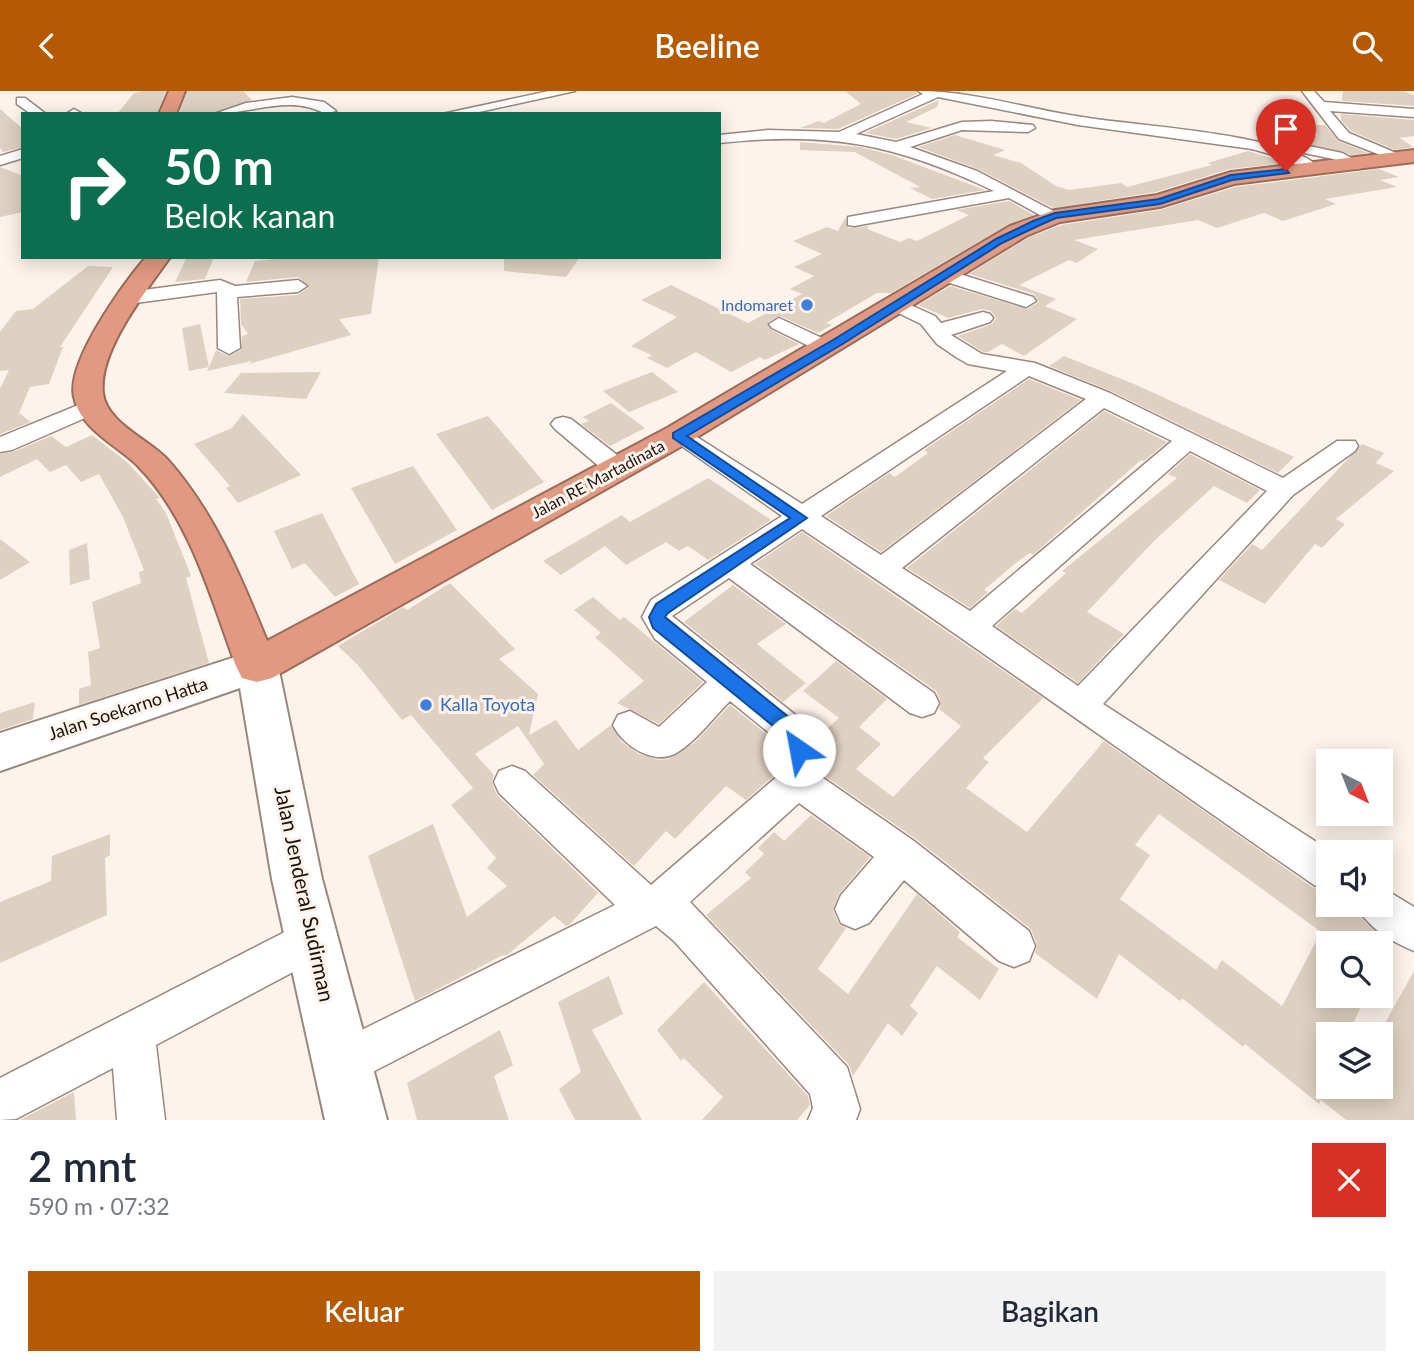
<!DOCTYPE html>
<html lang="id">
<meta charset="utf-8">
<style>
:root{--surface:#fff;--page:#f2f2f3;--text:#1f2937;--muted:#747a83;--accent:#b55902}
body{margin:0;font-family:Lato,sans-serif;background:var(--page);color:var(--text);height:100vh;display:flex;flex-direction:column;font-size:26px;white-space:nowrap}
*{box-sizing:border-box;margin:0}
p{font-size:23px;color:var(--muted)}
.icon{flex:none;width:38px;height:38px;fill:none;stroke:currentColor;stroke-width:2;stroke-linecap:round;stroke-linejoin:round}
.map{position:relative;height:1029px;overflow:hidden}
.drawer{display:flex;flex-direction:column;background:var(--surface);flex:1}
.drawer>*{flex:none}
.guide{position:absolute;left:21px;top:21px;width:700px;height:147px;border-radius:0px;box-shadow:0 4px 18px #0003;background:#0b6e4f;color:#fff;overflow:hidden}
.needle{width:46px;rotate:138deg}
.buttons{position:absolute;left:1316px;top:658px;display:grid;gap:14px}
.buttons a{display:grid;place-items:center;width:77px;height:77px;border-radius:0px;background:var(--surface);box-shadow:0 4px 18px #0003;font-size:35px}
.pin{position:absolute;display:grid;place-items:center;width:60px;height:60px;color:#fff;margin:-72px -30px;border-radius:50% 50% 50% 0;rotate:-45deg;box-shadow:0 0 7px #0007}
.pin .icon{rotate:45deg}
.me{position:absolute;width:77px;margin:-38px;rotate:327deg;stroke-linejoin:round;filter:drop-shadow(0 0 5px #0008)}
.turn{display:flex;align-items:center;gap:24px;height:147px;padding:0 28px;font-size:32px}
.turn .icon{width:91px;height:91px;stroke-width:2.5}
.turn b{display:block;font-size:49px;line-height:60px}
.round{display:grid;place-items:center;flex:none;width:74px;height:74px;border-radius:0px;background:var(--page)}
.head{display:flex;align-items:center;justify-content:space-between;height:119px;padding:0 28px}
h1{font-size:42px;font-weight:600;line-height:52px}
.cta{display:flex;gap:14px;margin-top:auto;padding:14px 28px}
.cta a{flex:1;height:80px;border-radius:0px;background:var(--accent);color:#fff;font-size:28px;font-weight:600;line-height:80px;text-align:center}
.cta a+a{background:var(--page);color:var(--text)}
header{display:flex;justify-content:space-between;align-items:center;height:91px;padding:0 28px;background:var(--accent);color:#fff;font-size:32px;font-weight:600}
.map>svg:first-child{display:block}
</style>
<header><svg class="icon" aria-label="back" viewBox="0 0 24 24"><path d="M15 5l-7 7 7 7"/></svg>Beeline<svg class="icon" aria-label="search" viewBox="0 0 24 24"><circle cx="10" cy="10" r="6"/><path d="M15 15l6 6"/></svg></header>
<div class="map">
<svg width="1414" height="1029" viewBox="0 0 1414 1029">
<rect width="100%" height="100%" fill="#fef3eb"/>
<g fill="#ded1c1" fill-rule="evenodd">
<polygon points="144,0 166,0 157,23 117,23 134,2"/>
<polygon points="187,0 243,0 252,9 212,23 179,23"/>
<polygon points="845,0 916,0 917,3 838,38 800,37 819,30 824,32 861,13"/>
<polygon points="1343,0 1403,0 1414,4 1414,15 1342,10"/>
<polygon points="939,9 937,16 906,31 932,37 896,48 865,42"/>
<polygon points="0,18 23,38 23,56 3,61 0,57"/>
<polygon points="1341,23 1414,29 1414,45 1400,47 1413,56 1395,59 1351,40 1341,29"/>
<polygon points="1309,34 1325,34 1338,50 1368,62 1351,64 1293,49 1318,44"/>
<polygon points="955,44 1005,59 993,64 1021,72 1056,95 1069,99 1121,92 1127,96 1212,74 1208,72 1248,60 1286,72 1230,78 1156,101 1053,117 978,78 918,56"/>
<polygon points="800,51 860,56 892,64 985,99 932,108 910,97 920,96 855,61 800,59"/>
<polygon points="0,76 23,85 23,121 0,126"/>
<polygon points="1379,78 1399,86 1380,89 1397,96 1325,108 1336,113 1283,130 1264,122 1217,137 1198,129 1074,149 1098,158 1077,172 1069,169 1019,194 1056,208 1045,215 1077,228 1024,265 1002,253 988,261 983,261 958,245 992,233 996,227 991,220 982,218 948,227 918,214 950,195 1027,218 1039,211 1034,203 969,183 1027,147 1061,134 1160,119 1235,96"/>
<polygon points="1009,110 1034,124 1009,133 891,202 877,202 826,232 832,234 818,242 780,225 768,231 771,239 799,253 765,269 760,266 731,281 696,261 667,277 647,267 652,264 631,255 677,226 641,209 671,194 748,232 802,203 790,198 814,185 794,176 822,163 793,150 827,136 838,140 845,127 848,137 869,135 867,138 900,151 909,147 917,150 969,124 956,119"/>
<polygon points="187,166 214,166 205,188 175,191"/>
<polygon points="295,166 379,166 371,223 339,228 351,244 249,273 252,270 207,280 209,276 189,280 182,237 200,233 209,276 216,259 228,265 241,259 242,245 248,243 241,233 240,208 298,204 309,196 298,186 246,191 255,170"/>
<polygon points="504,166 580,166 566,186 504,180"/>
<polygon points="88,175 113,176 60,256 63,256 49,293 30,296 19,322 31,331 0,343 0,298 9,279 0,280 0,241 16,220 33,218"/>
<polygon points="1064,265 1134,293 1294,366 1278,382 1111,300 1049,275"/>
<polygon points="321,281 306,308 224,302 241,282"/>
<polygon points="652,281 678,301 629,321 603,300"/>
<polygon points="1029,288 1081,309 881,461 826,425 889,382 895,386 928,362 924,359"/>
<polygon points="611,312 645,337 610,355 581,333 589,330 583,326"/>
<polygon points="1104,320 1167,351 1144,370 1141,369 1033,464 1030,462 1017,471 984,499 988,501 970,517 907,477"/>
<polygon points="243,323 301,384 238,412 226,397 230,395 194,353 232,337"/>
<polygon points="488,325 544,391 492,419 436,343"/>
<polygon points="92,344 128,372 160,407 156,408 166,422 191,485 186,487 209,572 79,614 79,598 91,594 88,561 100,557 92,511 141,492 139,481 144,479 123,426 99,383 81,391 66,374 50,381 37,368 0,386 0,363 13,361 51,345 66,356"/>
<polygon points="1362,353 1384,362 1376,372 1394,380 1336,428 1345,433 1322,457 1315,453 1265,513 1219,489 1252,453 1262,459"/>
<polygon points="1190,363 1260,399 1247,412 1214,395 1154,450 1087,521 1124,543 1078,592 996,535 1015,518 1022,522 1066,482 1062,480 1177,387 1168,383"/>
<polygon points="413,375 457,439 395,473 351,397"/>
<polygon points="708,387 771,429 708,469 688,455 679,460 666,451 626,474 605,455 561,484 543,470 622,424 630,431"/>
<polygon points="322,422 359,493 335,506 305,472 292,478 274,440"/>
<path d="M802,441L1043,607L983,667L989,671L966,697L1027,741L1104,650L1312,796L1328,803V814H1355L1365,831L1392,852H1328V905H1366L1348,943H1328V996H1381V939L1414,880V1029H1346L1321,1009L1319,1013L1245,953L1243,956L1182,907L1180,910L1119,863L1097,908L1035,862L1037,854L1031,838L916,748L819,681V659L814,649L839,627L803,600L836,570L887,608L859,636L881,653L856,678L893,706L961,635L939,618L941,611L936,600L755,473ZM1159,723L1321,841L1282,915L1222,869L1216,879L1120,808L1150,764L1135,754Z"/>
<polygon points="0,448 30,471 0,489"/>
<polygon points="87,452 90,488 70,494 69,459"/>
<polygon points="450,492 515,558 499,568 538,603 529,644 556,629 578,659 611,634 622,651 639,663 659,669 669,668 694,652 730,614 776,651 779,659 777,682 746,709 726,695 675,748 666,740 634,775 533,684 544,673 518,635 475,663 494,684 492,692 497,704 598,802 569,834 566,835 554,825 507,864 501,865 415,910 368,765 433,733 467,826 507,795 487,777 496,767 451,714 473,697 411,624 402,629 357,573 338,555 403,516 407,519"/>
<polygon points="733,494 786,533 757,553 806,592 783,611 684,531"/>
<polygon points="593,506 620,529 624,526 703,591 659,633 617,612 644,590 595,546 601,542 574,519"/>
<polygon points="35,611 33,628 0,639 0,622"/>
<polygon points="811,724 870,766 839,803 833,819 839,833 846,837 818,878 848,903 917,803 960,841 957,846 999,878 980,909 937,875 910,915 918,922 902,945 888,932 853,985 849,974 706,824 751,787 745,781 764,763 758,757 774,741 784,750"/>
<polygon points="110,743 110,764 105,767 107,824 0,872 0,811 51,790 52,765"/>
<polygon points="609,885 623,923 592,939 642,1029 575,1029 559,998 581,981 558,911"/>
<polygon points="704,891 808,1005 810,1014 797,1029 702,1029 723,1006 684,967 681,970 657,939"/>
<polygon points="500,939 513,974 494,985 509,1029 417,1029 407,992"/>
<polygon points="74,1001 76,1029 20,1029"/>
</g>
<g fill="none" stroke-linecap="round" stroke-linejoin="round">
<g stroke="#99887d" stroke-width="3">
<g id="street">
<polygon points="549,0 575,0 470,23 442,23"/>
<path d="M918,0C974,0 1027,18 1082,26C1133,35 1288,42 1320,77L1318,80H1308L1283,67L1252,58L1078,34L938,6L856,43L896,51L962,31L991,30L1033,34L1035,37L1028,41L962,39L910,56L977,80L1063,125L1055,130L1049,129L1009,107L854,135L848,134V126L994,100C896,53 828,40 719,52V44L768,39L839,41L923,3Z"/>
<polygon points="1302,0 1314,0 1324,11 1414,18 1414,26 1330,20 1349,42 1408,67 1406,70 1396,70 1339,48"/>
<path d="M292,6L324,11L336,20L325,23C291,3 250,23 214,23L246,12Z"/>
<polygon points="17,7 25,7 46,23 31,23 17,13"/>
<polygon points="74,18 81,22 66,23"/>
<polygon points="1290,51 1342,62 1365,74 1358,78 1333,68 1285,58 1285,52"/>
<polygon points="23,58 23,67 0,74 0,65"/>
<polygon points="944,178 1033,206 1036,210 1026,216 937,188 935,184 937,180"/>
<polygon points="220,189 235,195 298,189 307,195 298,201 237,206 240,257 229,263 218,257 217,201 128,213 118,207 128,201"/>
<path d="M897,208L935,225L941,232L983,221L990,223L993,227L990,231L951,244L982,263L1035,272L1110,302L1283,387L1337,350H1355L1358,355L1355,360L1293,404L1103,613L1332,761H1328V800L1314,794C1143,676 975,554 802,438L750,473L934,602L939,612L934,622L922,626L910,622L729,487L672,525L803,630L816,659V682L914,750L1029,840L1035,855L1029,870L1014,876L999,870L904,789L869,832L855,838L841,832L835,818L841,804L874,766L799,712L690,811L847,976L860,1018L856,1029H808L813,1017L810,1003L674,850L656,835L359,988L343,995L327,988L320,972L327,956L615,814L499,702L494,691L499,680L512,675L525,680L651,794L780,683L782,659L778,649L730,610C714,626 697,649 678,661C655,676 623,655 613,634L618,624L630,620L659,636L707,591L655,548L642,526L651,509L782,425L666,344L670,339H686L802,413L1007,280L968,273L956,266L937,253L921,233L890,218L887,214L890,210ZM1029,285L1086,308L881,464L821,425ZM1104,317L1172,350L970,520L902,477ZM1190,360L1267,400L1078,595L992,535Z"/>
<polygon points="779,227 835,253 839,257 835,261 821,261 772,237 769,233"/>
<polygon points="93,308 101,310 104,315 101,320 12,359 0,361 0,346"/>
<polygon points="563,326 571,328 626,371 630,377 626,383 608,383 555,338 551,333 555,328"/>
<path d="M1381,796L1414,816V860C1392,851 1366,836 1357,814H1381Z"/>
<polygon points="312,827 327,833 333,848 327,863 156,954 165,1029 117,1029 113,977 16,1028 0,1029 0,987"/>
</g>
</g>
<g stroke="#99887d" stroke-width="4">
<polygon id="secondary" points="257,559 272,563 278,575 322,788 387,1029 325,1029 272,788 240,597 0,680 0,642"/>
</g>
<g stroke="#9b6b59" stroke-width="4">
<g id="highway">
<polygon points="169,0 185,0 176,23 159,23"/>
<path d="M1414,59V71L1234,93L1160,116L1060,131L1026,145L689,351L272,587L257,591L242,587L236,575C211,507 190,428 138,375C117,354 80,338 74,306C66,271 124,192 146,166H170C147,199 98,260 103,302C106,332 150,349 168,369C214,421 241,486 267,550L667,337L1010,135L1055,119L1157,104L1231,81Z"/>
</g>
</g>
<use href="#street" fill="#fff" fill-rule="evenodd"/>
<use href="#secondary" fill="#fff" fill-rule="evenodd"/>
<use href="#highway" fill="#e19a81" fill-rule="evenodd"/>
</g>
<polygon fill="#1a73e8" stroke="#114b97" stroke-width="2" points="1286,78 1289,82 1232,89 1160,113 1056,127 1040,134 1002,152 841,254 687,345 807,427 668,522 665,526 791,628 808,659 806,664 793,664 778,639 653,537 649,526 656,513 790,427 673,347 673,342 833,249 996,148 1033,130 1055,122 1159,108 1231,84"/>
<g fill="#3f7fe0" stroke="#fef3eb" stroke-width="2.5">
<circle cx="807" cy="214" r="7"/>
<circle cx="426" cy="614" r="7"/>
</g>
<g text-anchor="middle" stroke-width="6" stroke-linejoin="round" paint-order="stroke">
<g font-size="16" fill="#366cbe" stroke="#fef3eb" text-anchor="end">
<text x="793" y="220">Indomaret</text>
</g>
<g font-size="16" fill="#19130f" stroke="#fef3eb">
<text transform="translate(598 388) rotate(-28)" y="6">Jalan RE Martadinata</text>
</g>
<g font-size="18" fill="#366cbe" stroke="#fef3eb" text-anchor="start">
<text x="440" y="620">Kalla Toyota</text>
</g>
<g font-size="18" fill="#19130f" stroke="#fef3eb">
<text transform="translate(128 618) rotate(-18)" y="6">Jalan Soekarno Hatta</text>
</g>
<g font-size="21" fill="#19130f" stroke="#fef3eb">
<text transform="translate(304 803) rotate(78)" y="7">Jalan Jenderal Sudirman</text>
</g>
</g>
</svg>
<div class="buttons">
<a><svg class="needle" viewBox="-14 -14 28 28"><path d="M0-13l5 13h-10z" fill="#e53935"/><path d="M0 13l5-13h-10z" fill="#747a83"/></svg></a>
<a><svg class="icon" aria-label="sound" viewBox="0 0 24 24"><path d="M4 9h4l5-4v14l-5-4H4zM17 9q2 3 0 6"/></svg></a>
<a><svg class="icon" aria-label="search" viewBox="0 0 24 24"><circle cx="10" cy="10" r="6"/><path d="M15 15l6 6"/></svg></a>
<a><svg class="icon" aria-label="layers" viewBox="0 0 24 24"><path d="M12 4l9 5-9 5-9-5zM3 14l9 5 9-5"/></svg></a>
</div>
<div class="pin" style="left:1286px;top:80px;background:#d93025"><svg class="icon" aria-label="arrive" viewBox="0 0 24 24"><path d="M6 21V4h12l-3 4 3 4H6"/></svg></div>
<svg class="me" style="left:799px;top:659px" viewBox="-20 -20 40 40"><circle r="19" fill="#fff"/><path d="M0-13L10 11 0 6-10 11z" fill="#1a73e8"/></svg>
<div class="guide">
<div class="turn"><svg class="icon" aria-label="right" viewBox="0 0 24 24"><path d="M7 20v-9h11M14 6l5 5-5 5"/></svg><div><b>50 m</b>Belok kanan</div></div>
</div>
</div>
<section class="drawer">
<div class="head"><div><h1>2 mnt</h1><p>590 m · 07:32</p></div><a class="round" style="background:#d93025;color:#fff"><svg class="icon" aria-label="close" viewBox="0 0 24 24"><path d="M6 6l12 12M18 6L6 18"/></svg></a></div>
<div class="cta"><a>Keluar</a><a>Bagikan</a></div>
</section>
